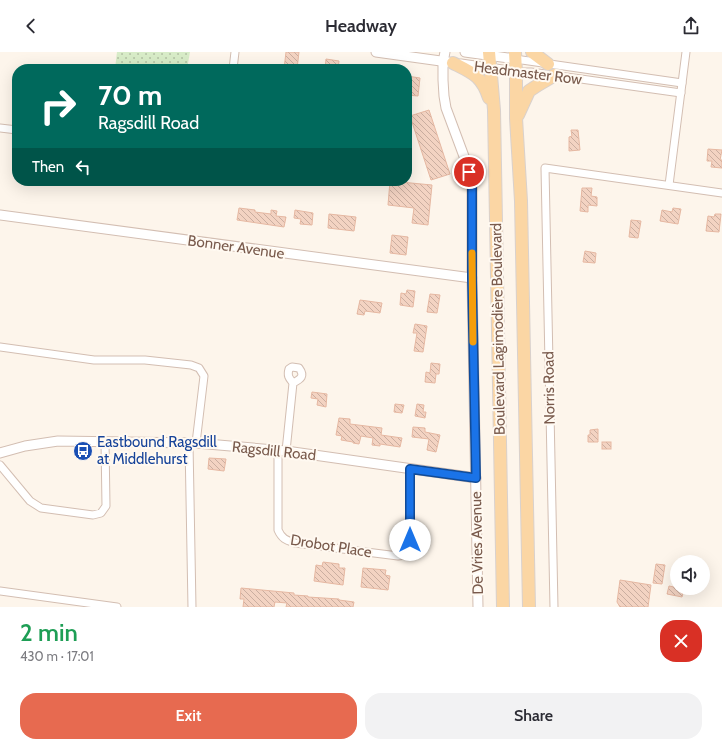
<!DOCTYPE html>
<meta charset="utf-8">
<style>
:root{--surface:#fff;--page:#f2f2f3;--text:#2b2b33;--muted:#7c7c81;--accent:#e76a50}
body{margin:0;font-family:Cabin,sans-serif;background:var(--page);color:var(--text);height:100vh;display:flex;flex-direction:column;font-size:15px;white-space:nowrap}
*{box-sizing:border-box;margin:0}
p{font-size:13px;color:var(--muted)}
.icon{flex:none;width:22px;height:22px;fill:none;stroke:currentColor;stroke-width:2;stroke-linecap:round;stroke-linejoin:round}
.map{position:relative;height:555px;overflow:hidden}
.details{display:flex;flex-direction:column;background:var(--surface);flex:1}
.details>*{flex:none}
.top-card{position:absolute;left:12px;top:12px;width:400px;height:122px;border-radius:16px;box-shadow:0 4px 16px #0002;background:#00695c;color:#fff;overflow:hidden}
.fabs{position:absolute;left:670px;top:503px;display:grid;gap:8px}
.fabs a{display:grid;place-items:center;width:40px;height:40px;border-radius:50%;background:var(--surface);box-shadow:0 4px 16px #0002;font-size:20px}
.pin{position:absolute;display:grid;place-items:center;width:34px;height:34px;color:#fff;margin:-17px;border:2px solid #fff;border-radius:50%;box-shadow:0 1px 4px #0007}
.me{position:absolute;width:44px;margin:-22px;rotate:0deg;stroke-linejoin:round;filter:drop-shadow(0 0 3px #0008)}
.turn{display:flex;align-items:center;gap:14px;height:84px;padding:0 20px;font-size:18px}
.turn .icon{width:52px;height:52px;stroke-width:2.5}
.turn b{display:block;font-size:28px;line-height:34px}
.then{display:flex;align-items:center;height:38px;padding:0 20px;background:#0003;gap:8px;font-size:15px}
.round{display:grid;place-items:center;flex:none;width:42px;height:42px;border-radius:16px;background:var(--page)}
.headline{display:flex;align-items:center;justify-content:space-between;height:68px;padding:0 20px}
h1{font-size:24px;font-weight:600;line-height:30px;color:#1e9e55}
.cta{display:flex;gap:8px;margin-top:auto;padding:8px 20px}
.cta a{flex:1;height:46px;border-radius:16px;background:var(--accent);color:#fff;font-size:16px;font-weight:600;line-height:46px;text-align:center}
.cta a+a{background:var(--page);color:var(--text)}
header{display:flex;justify-content:space-between;align-items:center;height:52px;padding:0 20px;background:var(--surface);font-size:18px;font-weight:600}
.map>svg:first-child{display:block}
</style>
<header><svg class="icon" aria-label="back" viewBox="0 0 24 24"><path d="M15 5l-7 7 7 7"/></svg>Headway<svg class="icon" aria-label="share" viewBox="0 0 24 24"><path d="M12 15V3M7 8l5-5 5 5M5 13v7h14v-7"/></svg></header>
<div class="map">
<svg width="722" height="555" viewBox="0 0 722 555">
<defs>
<pattern id="park-dots" width="8" height="8" patternUnits="userSpaceOnUse"><rect width="8" height="8" fill="#d8ecc8"/><path d="M2 2h.1M6 6h.1" fill="none" stroke="#b4c2a5" stroke-width="1.8" stroke-linecap="round"/></pattern>
<pattern id="building-back-hatch" width="6" height="6" patternUnits="userSpaceOnUse"><rect width="6" height="6" fill="#f3d3c2"/><path d="M-1 5l2 2M0 0l6 6M5-1l2 2" fill="none" stroke="#caaea0"/></pattern>
</defs>
<rect width="100%" height="100%" fill="#fdf5eb"/>
<polygon fill="url(#park-dots)" points="117,0 190,0 187,17 115,17"/>
<g fill="url(#building-back-hatch)" stroke="#e6b8a2">
<polygon points="286,0 299,0 297,17 284,17"/>
<polygon points="326,7 339,9 338,17 325,17"/>
<polygon points="407,24 420,26 418,44 407,43"/>
<polygon points="429,58 450,122 431,128 410,64"/>
<polygon points="571,78 578,78 580,98 569,99 569,85 572,84"/>
<polygon points="708,97 722,98 720,108 722,108 722,116 711,115 712,109 707,109"/>
<polygon points="390,129 432,133 428,173 412,171 414,156 388,153"/>
<polygon points="582,136 592,136 591,144 597,145 597,154 588,153 588,160 580,159"/>
<polygon points="239,156 255,158 255,160 271,162 271,158 277,159 276,164 286,165 284,175 237,168"/>
<polygon points="673,156 681,157 678,172 660,169 662,158 672,160"/>
<polygon points="295,158 313,161 312,173 300,172 301,167 294,166"/>
<polygon points="329,162 356,165 354,179 328,176"/>
<polygon points="715,162 721,162 719,180 706,179 708,164 714,165"/>
<polygon points="631,168 641,169 638,186 629,185"/>
<polygon points="392,183 408,185 406,203 390,201"/>
<polygon points="585,199 596,201 595,211 583,210"/>
<polygon points="407,238 415,239 413,255 400,253 401,241 406,242"/>
<polygon points="430,242 440,243 437,261 427,260"/>
<polygon points="360,248 382,251 380,261 365,259 364,263 357,262"/>
<polygon points="415,272 427,274 423,300 414,299 417,281 413,281"/>
<polygon points="431,311 440,312 439,322 436,322 435,331 425,330 426,320 430,321"/>
<polygon points="312,340 327,342 326,355 317,353 318,347 311,346"/>
<polygon points="395,352 404,353 402,361 394,360"/>
<polygon points="417,352 424,353 423,360 426,360 425,366 415,364"/>
<polygon points="339,366 350,367 350,372 382,376 381,383 402,386 400,395 380,392 380,394 372,393 373,386 361,384 359,392 353,391 353,390 341,388 342,384 336,383"/>
<polygon points="413,375 425,376 425,380 440,383 436,400 427,398 429,387 412,385"/>
<polygon points="598,377 598,390 588,390 588,383 590,383 590,378"/>
<rect x="602" y="390" width="9" height="7"/>
<polygon points="209,406 226,407 224,419 208,417"/>
<polygon points="323,510 339,512 339,516 345,516 343,533 314,529 316,513 322,514"/>
<polygon points="656,512 665,513 662,532 653,531"/>
<polygon points="363,516 386,518 385,523 390,524 388,538 361,535"/>
<polygon points="620,528 651,533 648,555 620,555 617,550"/>
<polygon points="669,534 684,537 682,545 667,542"/>
<polygon points="241,536 294,541 294,543 308,544 308,545 339,547 339,548 354,550 353,555 286,555 287,551 275,550 274,555 243,555 244,547 240,547"/>
</g>
<g fill="none" stroke-linecap="round" stroke-linejoin="round">
<g stroke="#d3beb2" stroke-width="9">
<g id="minor">
<polyline points="515,7 682,31"/>
<polyline points="233,17 235,0"/>
<polyline points="516,20 531,20 681,41"/>
<polyline points="0,76 17,78"/>
<polyline points="669,133 686,0"/>
<polyline points="0,295 94,308 145,308 191,313 199,316 204,324 196,391"/>
<polyline points="189,391 192,555"/>
<path d="M278,398V478C282,487 286,488 295,491L398,504L405,503L410,496V417"/>
<path d="M286,399L293,331C289,326 287,324 289,317L292,315L299,316C305,324 301,327 293,331"/>
<polyline points="0,413 30,449 41,456 93,463 101,461 106,454 105,390"/>
<polyline points="0,539 117,555"/>
<polyline points="554,555 545,116 722,141"/>
</g>
</g>
<g stroke="#d3beb2" stroke-width="11">
<g id="tertiary">
<polyline points="376,0 448,10"/>
<polyline points="445,0 443,10 443,28 444,44 446,56 465,107 472,133 472,226 478,555"/>
<polyline points="465,0 515,7"/>
<polyline points="461,12 516,20"/>
<polyline points="0,163 472,226"/>
<polyline points="0,401 25,394 58,389 196,391 286,399 476,426"/>
</g>
</g>
<g stroke="#d9d1cd" stroke-width="14">
<g id="primary">
<polyline points="489,0 494,58 503,555"/>
<polyline points="515,0 516,20 516,66 521,149 529,555"/>
<polyline points="532,0 548,12"/>
<path d="M453,11C473,21 482,24 489,46"/>
<polyline points="518,63 529,39 538,33 555,23"/>
</g>
</g>
<use href="#minor" stroke="#fff" stroke-width="7"/>
<use href="#tertiary" stroke="#fff" stroke-width="9"/>
<use href="#primary" stroke="#fbd6a4" stroke-width="12"/>
</g>
<g fill="none" stroke-linecap="round" stroke-linejoin="round">
<g stroke="#114b97" stroke-width="10">
<polyline id="route" points="410,488 410,417 476,426 472,226 472,133 469,120"/>
</g>
<use href="#route" stroke="#1a73e8" stroke-width="7"/>
<polyline stroke="#f59e0b" stroke-width="7" points="472,201 473,290"/>
</g>
<defs>
<g id="bus-disc" transform="scale(1)"><circle r="9.5" fill="#1a4fb4" stroke="#fff9f1"/><path d="M-5-6H5V4H4V6H2V4H-2V6H-4V4H-5ZM-3.5-4V0h7V-4ZM-3.5 1.2v1.5H-2V1.2ZM2 1.2v1.5H3.5V1.2Z" fill="#fff"/></g>
</defs>
<g fill-rule="evenodd">
<use href="#bus-disc" x="83" y="399"/>
</g>
<g text-anchor="middle" stroke-width="4" stroke-linejoin="round" paint-order="stroke">
<g font-size="15" fill="#795a4c" stroke="#fff9f1">
<text transform="translate(528 21) rotate(7)" y="5">Headmaster Row</text>
<text transform="translate(236 195) rotate(8)" y="5">Bonner Avenue</text>
<text transform="translate(498 277) rotate(-91)" y="5">Boulevard Lagimodière Boulevard</text>
<text transform="translate(549 336) rotate(-91)" y="5">Norris Road</text>
<text transform="translate(274 399) rotate(6)" y="5">Ragsdill Road</text>
<text transform="translate(477 491) rotate(-91)" y="5">De Vries Avenue</text>
<text transform="translate(331 494) rotate(9)" y="5">Drobot Place</text>
</g>
<g font-size="15" fill="#164399" stroke="#fff9f1" text-anchor="start">
<text x="97" y="395">Eastbound Ragsdill<tspan x="97" dy="17">at Middlehurst</tspan></text>
</g>
</g>
</svg>
<div class="fabs">
<a><svg class="icon" aria-label="sound" viewBox="0 0 24 24"><path d="M4 9h4l5-4v14l-5-4H4zM17 9q2 3 0 6"/></svg></a>
</div>
<div class="pin" style="left:469px;top:120px;background:#d93025"><svg class="icon" aria-label="arrive" viewBox="0 0 24 24"><path d="M6 21V4h12l-3 4 3 4H6"/></svg></div>
<svg class="me" style="left:410px;top:488px" viewBox="-20 -20 40 40"><circle r="19" fill="#fff"/><path d="M0-13L10 11 0 6-10 11z" fill="#1a73e8"/></svg>
<div class="top-card">
<div class="turn"><svg class="icon" aria-label="right" viewBox="0 0 24 24"><path d="M7 20v-9h11M14 6l5 5-5 5"/></svg><div><b>70 m</b>Ragsdill Road</div></div>
<div class="then">Then<svg class="icon" aria-label="left" viewBox="0 0 24 24"><path d="M17 20v-9H6M10 6l-5 5 5 5"/></svg></div>
</div>
</div>
<section class="details">
<div class="headline"><div><h1>2 min</h1><p>430 m · 17:01</p></div><a class="round" style="background:#d93025;color:#fff"><svg class="icon" aria-label="close" viewBox="0 0 24 24"><path d="M6 6l12 12M18 6L6 18"/></svg></a></div>
<div class="cta"><a>Exit</a><a>Share</a></div>
</section>
